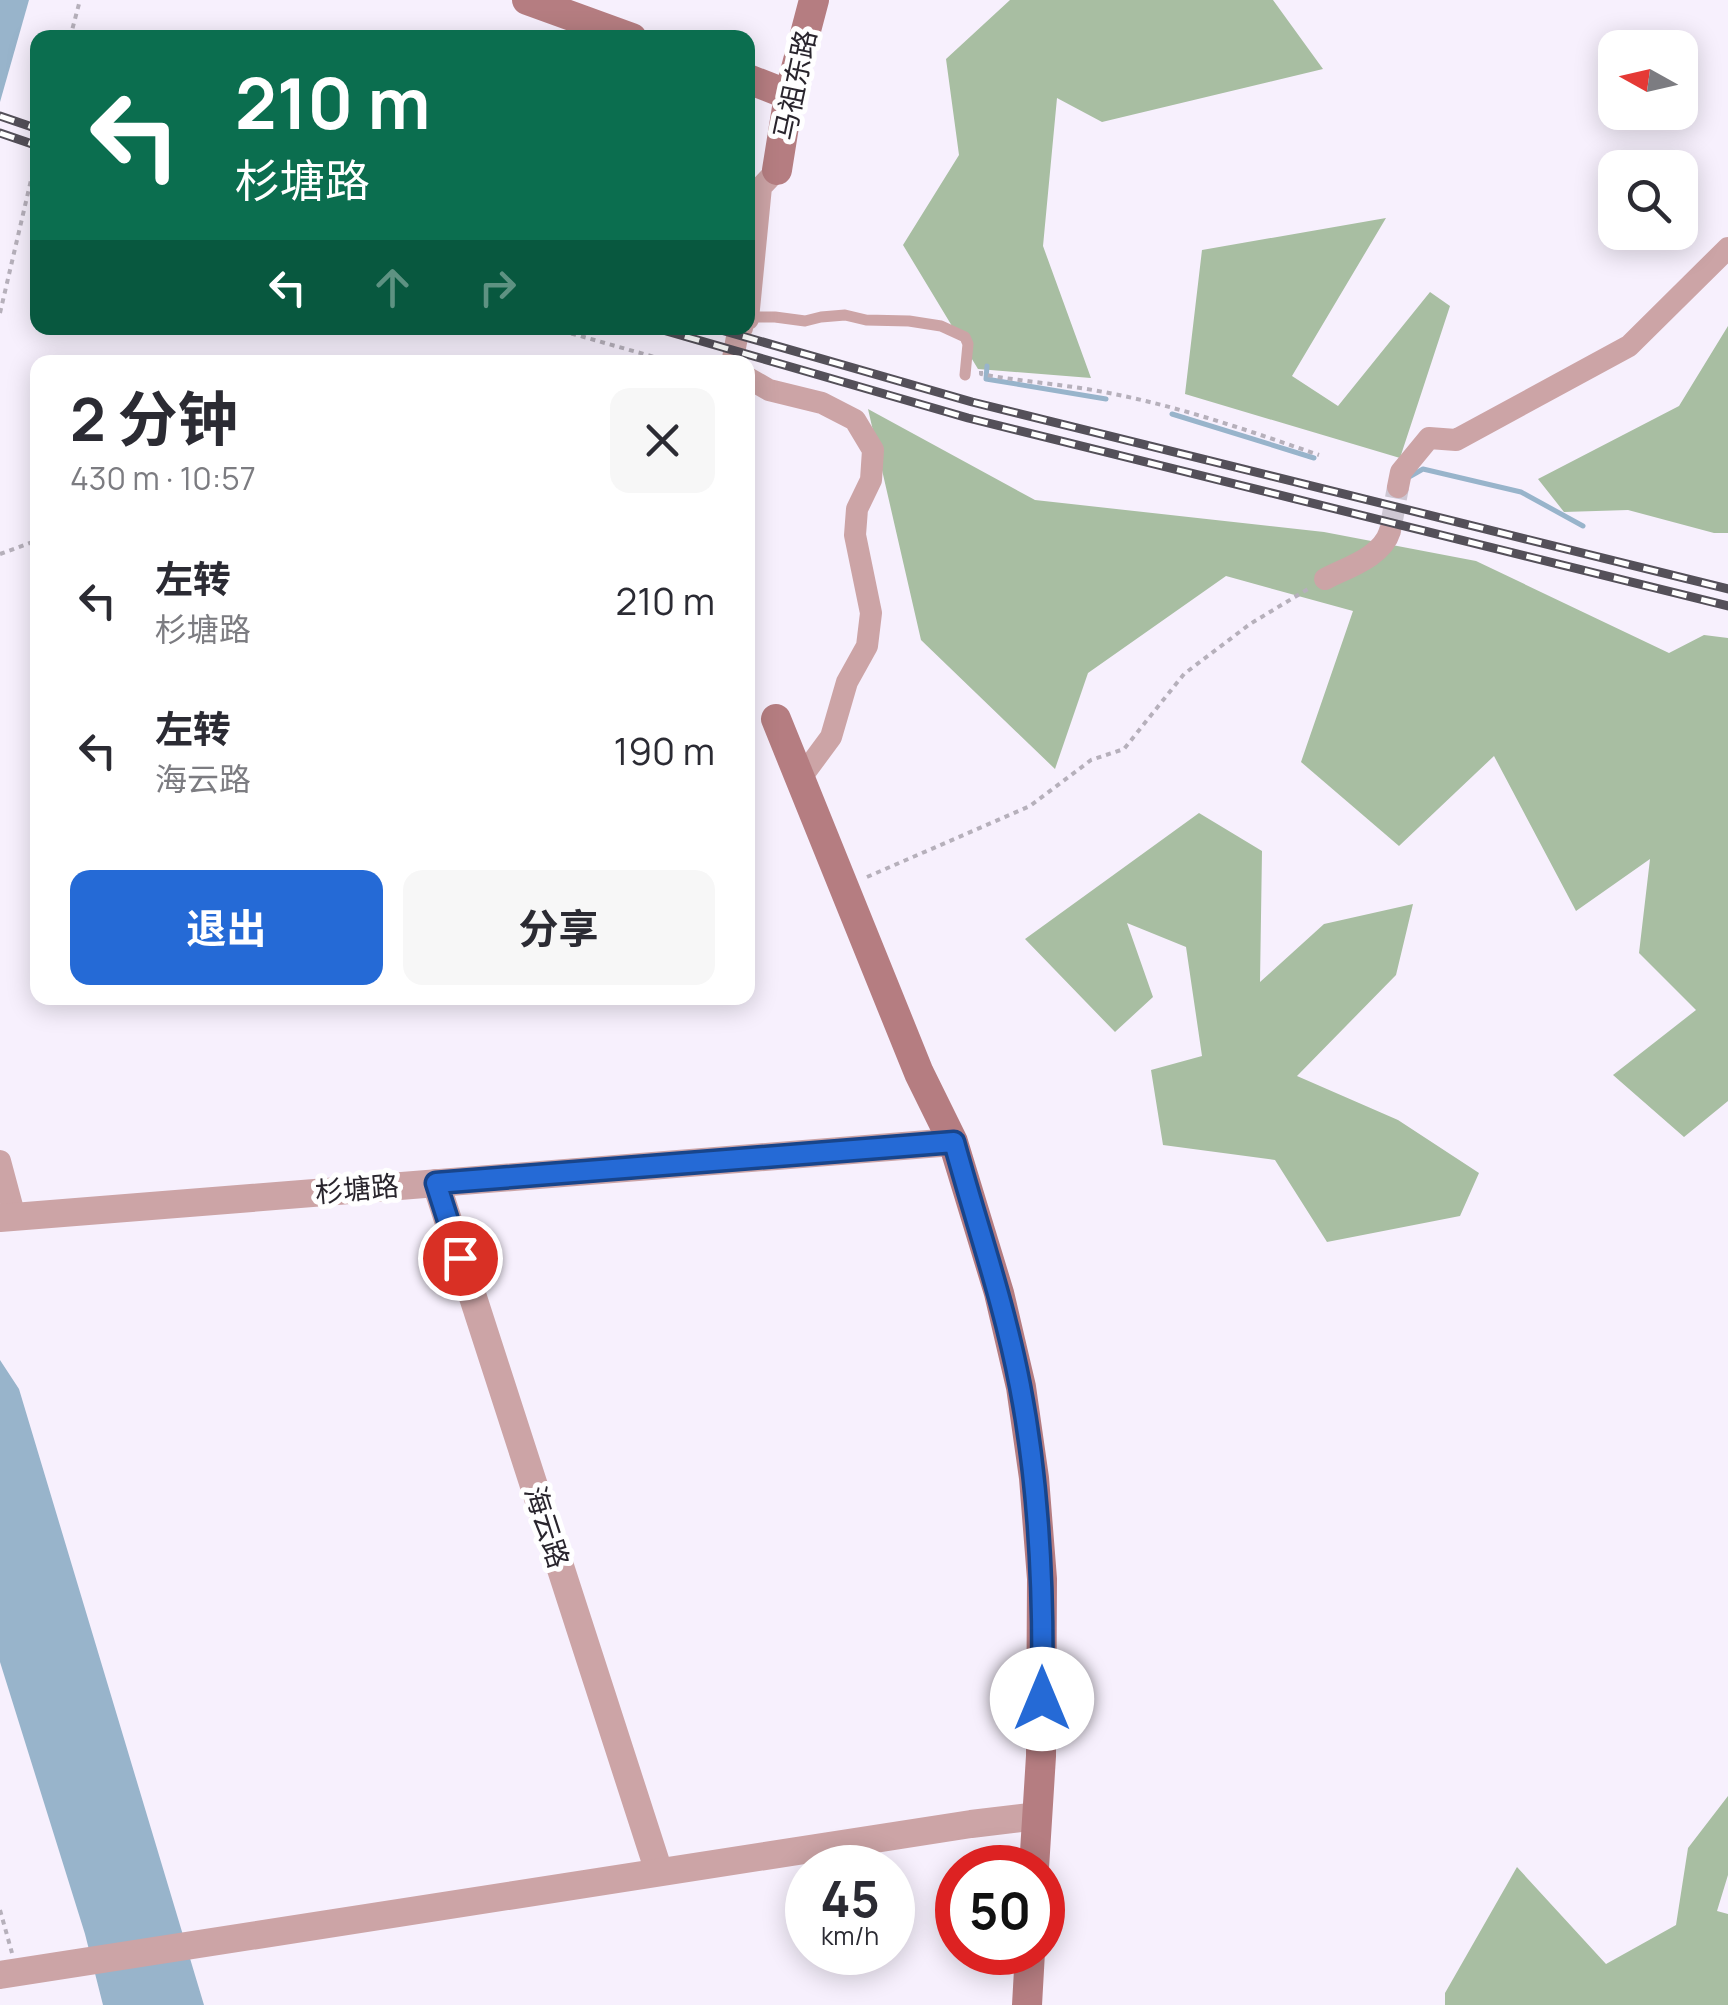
<!DOCTYPE html>
<html lang="zh">
<meta charset="utf-8">
<style>
:root{--surface:#fff;--page:#f7f7f7;--text:#2b2b33;--muted:#7c7c81;--accent:#256ad6}
body{margin:0;font-family:Manrope,"Noto Sans SC",sans-serif;background:var(--page);color:var(--text);height:100vh;display:flex;flex-direction:column;font-size:38px;white-space:nowrap}
*{box-sizing:border-box;margin:0}
p{font-size:32px;color:var(--muted)}
.icon{flex:none;width:55px;height:55px;fill:none;stroke:currentColor;stroke-width:2;stroke-linecap:round;stroke-linejoin:round}
.map{position:relative;flex:1;overflow:hidden}
.drawer{position:absolute;left:30px;top:355px;width:725px;height:650px;display:flex;flex-direction:column;background:var(--surface);border-radius:20px;box-shadow:0 5px 25px #0003}
.drawer>*{flex:none}
.banner{position:absolute;left:30px;top:30px;width:725px;height:305px;border-radius:20px;box-shadow:0 5px 25px #0003;background:#0b6e4f;color:#fff;overflow:hidden}
.needle{width:65px;rotate:278deg}
.tools{position:absolute;left:1598px;top:30px;display:grid;gap:20px}
.tools a{display:grid;place-items:center;width:100px;height:100px;border-radius:20px;background:var(--surface);box-shadow:0 5px 25px #0003;font-size:50px}
.speed{position:absolute;left:785px;top:1845px;display:flex;gap:20px;font-size:50px;font-weight:700;text-align:center}
.speed>*{display:grid;place-content:center;width:130px;height:130px;border-radius:50%;background:var(--surface);box-shadow:0 5px 25px #0003;line-height:1}
.speed small{font-size:25px;font-weight:400}
.speed .limit{border:15px solid #d22;background:#fff;color:#111}
.pin{position:absolute;display:grid;place-items:center;width:85px;height:85px;color:#fff;margin:-42px;border:5px solid #fff;border-radius:50%;box-shadow:0 2px 10px #0007}
.me{position:absolute;width:110px;margin:-55px;rotate:0deg;stroke-linejoin:round;filter:drop-shadow(0 0 8px #0008)}
.turn{display:flex;align-items:center;gap:35px;height:210px;padding:0 40px;font-size:45px}
.turn .icon{width:130px;height:130px;stroke-width:2.5}
.turn b{display:block;font-size:70px;line-height:85px}
.lanes{display:flex;align-items:center;height:95px;padding:0 40px;background:#0003;justify-content:center;gap:50px;direction:ltr}
.lanes .off{opacity:.35}
.round{display:grid;place-items:center;flex:none;width:105px;height:105px;border-radius:20px;background:var(--page)}
.headline{display:flex;align-items:center;justify-content:space-between;height:170px;padding:0 40px}
h1{font-size:60px;font-weight:700;line-height:75px}
.primary-button{display:flex;gap:20px;margin-top:auto;padding:20px 40px}
.primary-button a{flex:1;height:115px;border-radius:20px;background:var(--accent);color:#fff;font-size:40px;font-weight:700;line-height:115px;text-align:center}
.primary-button a+a{background:var(--page);color:var(--text)}
ul{padding:0;list-style:none}
li{display:flex;align-items:center;gap:30px;height:150px;padding:0 40px}
li div{flex:1}
li b{display:block;font-size:38px}
li em{font-style:normal}
.map>svg:first-child{display:block}
</style>
<div class="map">
<svg width="1728" height="2005" viewBox="0 0 1728 2005">
<rect width="100%" height="100%" fill="#f7f0fd"/>
<g fill="#a8bea2">
<polygon points="1010,0 1273,0 1323,69 1102,122 1057,98 1043,246 1091,378 978,369 903,245 959,155 946,59"/>
<polygon points="1386,218 1292,376 1338,406 1430,292 1450,306 1400,458 1185,394 1202,250"/>
<polygon points="1728,326 1728,533 1714,533 1628,510 1564,512 1538,479 1679,406"/>
<polygon points="868,409 1035,500 1324,532 1476,561 1669,653 1704,635 1728,638 1728,1101 1684,1137 1613,1075 1696,1010 1639,953 1650,859 1576,911 1494,756 1399,846 1301,762 1353,611 1226,576 1088,673 1055,769 921,640"/>
<polygon points="1199,813 1262,851 1260,982 1324,924 1413,904 1396,975 1297,1076 1398,1120 1479,1173 1460,1216 1327,1242 1275,1160 1163,1145 1151,1070 1202,1056 1186,947 1127,923 1153,997 1115,1032 1025,939"/>
<polygon points="1728,1796 1728,1875 1717,1911 1728,1914 1728,2005 1445,2005 1445,1993 1517,1867 1606,1964 1676,1925 1688,1848"/>
</g>
<g fill="#98b4cb">
<polygon points="0,0 29,0 0,102"/>
<polygon points="0,1360 19,1389 204,2005 103,2005 85,1934 0,1662"/>
</g>
<g fill="none" stroke-linecap="round" stroke-linejoin="round">
<g stroke="#98b4cb" stroke-width="5">
<polyline points="987,366 986,379 1106,399"/>
<polyline points="1172,414 1314,458"/>
<polyline points="1409,477 1423,469 1521,492 1583,526"/>
</g>
<polyline stroke="#cec7d3" stroke-width="22" stroke-dasharray="22 11" stroke-linecap="butt" points="1390,531 1398,487"/>
<g stroke="#b6b0bb" stroke-width="4" stroke-dasharray="5 5" stroke-linecap="butt">
<polyline points="70,38 80,0"/>
<polyline points="0,313 38,150"/>
<polyline points="552,328 672,362"/>
<polyline points="688,362 713,360"/>
<path d="M981,371V374L986,375C1027,382 1069,385 1109,393C1181,407 1250,431 1319,455"/>
<polyline points="0,554 38,540"/>
<polyline points="867,877 1030,806 1091,760 1124,749 1184,674 1250,624 1308,589"/>
<polyline points="0,1910 12,1953"/>
</g>
<polyline stroke="#cca4a6" stroke-width="11" points="749,317 775,317 805,321 821,317 845,315 866,320 909,321 941,326 965,337 968,344 965,375"/>
<g stroke="#cca4a6" stroke-width="22">
<polyline points="748,319 761,187 777,170"/>
<polyline points="735,362 733,358 738,332 742,328"/>
<polyline points="748,378 769,390 822,403 855,420 873,450 871,480 857,509 855,535 871,613 867,646 847,682 831,737 800,779"/>
<polyline points="1398,487 1401,472 1429,438 1456,440 1629,346 1728,248"/>
<path d="M1325,579C1348,567 1382,557 1390,531"/>
<polyline points="0,1161 15,1217"/>
</g>
<g stroke="#cca4a6" stroke-width="28">
<polyline points="436,1183 659,1872"/>
<polyline points="0,1218 953,1142"/>
<polyline points="0,1975 971,1824 1038,1816"/>
</g>
<g stroke="#b57d81" stroke-width="30">
<polyline points="527,0 632,38"/>
<polyline points="748,79 789,95"/>
<polyline points="777,170 789,95 814,0"/>
<polyline points="776,719 919,1073 953,1142 999,1293 1021,1387 1034,1478 1042,1579 1041,1756 1034,1868"/>
<polyline points="1027,2005 1030,1952"/>
</g>
<g stroke="#545059" stroke-width="9">
<g id="rail">
<polyline points="0,116 38,129"/>
<polyline points="0,133 38,146"/>
<polyline points="656,328 968,418 1728,606"/>
<polyline points="714,328 972,402 1728,589"/>
</g>
</g>
<use href="#rail" stroke="#fff" stroke-width="5" stroke-dasharray="15" stroke-linecap="butt"/>
</g>
<g fill="none" stroke-linecap="round" stroke-linejoin="round">
<g stroke="#18458b" stroke-width="25">
<path id="route" d="M460,1258L436,1183L954,1142C976,1223 1004,1302 1020,1386C1040,1489 1044,1594 1042,1699"/>
</g>
<use href="#route" stroke="#256ad6" stroke-width="18"/>
</g>
<g text-anchor="middle" stroke-width="10" stroke-linejoin="round" paint-order="stroke">
<g font-size="28" fill="#29252d" stroke="#fff">
<text transform="translate(795 85) rotate(-78)" y="10">马祖东路</text>
<text transform="translate(357 1189) rotate(-5)" y="10">杉塘路</text>
<text transform="translate(547 1527) rotate(72)" y="10">海云路</text>
</g>
</g>
</svg>
<div class="tools">
<a><svg class="needle" viewBox="-14 -14 28 28"><path d="M0-13l5 13h-10z" fill="#e53935"/><path d="M0 13l5-13h-10z" fill="#7c7c81"/></svg></a>
<a><svg class="icon" aria-label="search" viewBox="0 0 24 24"><circle cx="10" cy="10" r="6"/><path d="M15 15l6 6"/></svg></a>
</div>
<div class="speed"><div>45<small>km/h</small></div><div class="limit">50</div></div>
<div class="pin" style="left:460px;top:1258px;background:#d93025"><svg class="icon" aria-label="arrive" viewBox="0 0 24 24"><path d="M6 21V4h12l-3 4 3 4H6"/></svg></div>
<svg class="me" style="left:1042px;top:1699px" viewBox="-20 -20 40 40"><circle r="19" fill="#fff"/><path d="M0-13L10 11 0 6-10 11z" fill="#256ad6"/></svg>
<div class="banner">
<div class="turn"><svg class="icon" aria-label="left" viewBox="0 0 24 24"><path d="M17 20v-9H6M10 6l-5 5 5 5"/></svg><div><b>210 m</b>杉塘路</div></div>
<div class="lanes"><svg class="icon" aria-label="left" viewBox="0 0 24 24"><path d="M17 20v-9H6M10 6l-5 5 5 5"/></svg><svg class="icon off" aria-label="ahead" viewBox="0 0 24 24"><path d="M12 20V5M6 11l6-6 6 6"/></svg><svg class="icon off" aria-label="right" viewBox="0 0 24 24"><path d="M7 20v-9h11M14 6l5 5-5 5"/></svg></div>
</div>
<section class="drawer">
<div class="headline"><div><h1>2 分钟</h1><p>430 m · 10:57</p></div><a class="round"><svg class="icon" aria-label="close" viewBox="0 0 24 24"><path d="M6 6l12 12M18 6L6 18"/></svg></a></div>
<ul>
<li><svg class="icon" aria-label="left" viewBox="0 0 24 24"><path d="M17 20v-9H6M10 6l-5 5 5 5"/></svg><div><b>左转</b><p>杉塘路</p></div><em>210 m</em></li>
<li><svg class="icon" aria-label="left" viewBox="0 0 24 24"><path d="M17 20v-9H6M10 6l-5 5 5 5"/></svg><div><b>左转</b><p>海云路</p></div><em>190 m</em></li>
</ul>
<div class="primary-button"><a>退出</a><a>分享</a></div>
</section>
</div>
